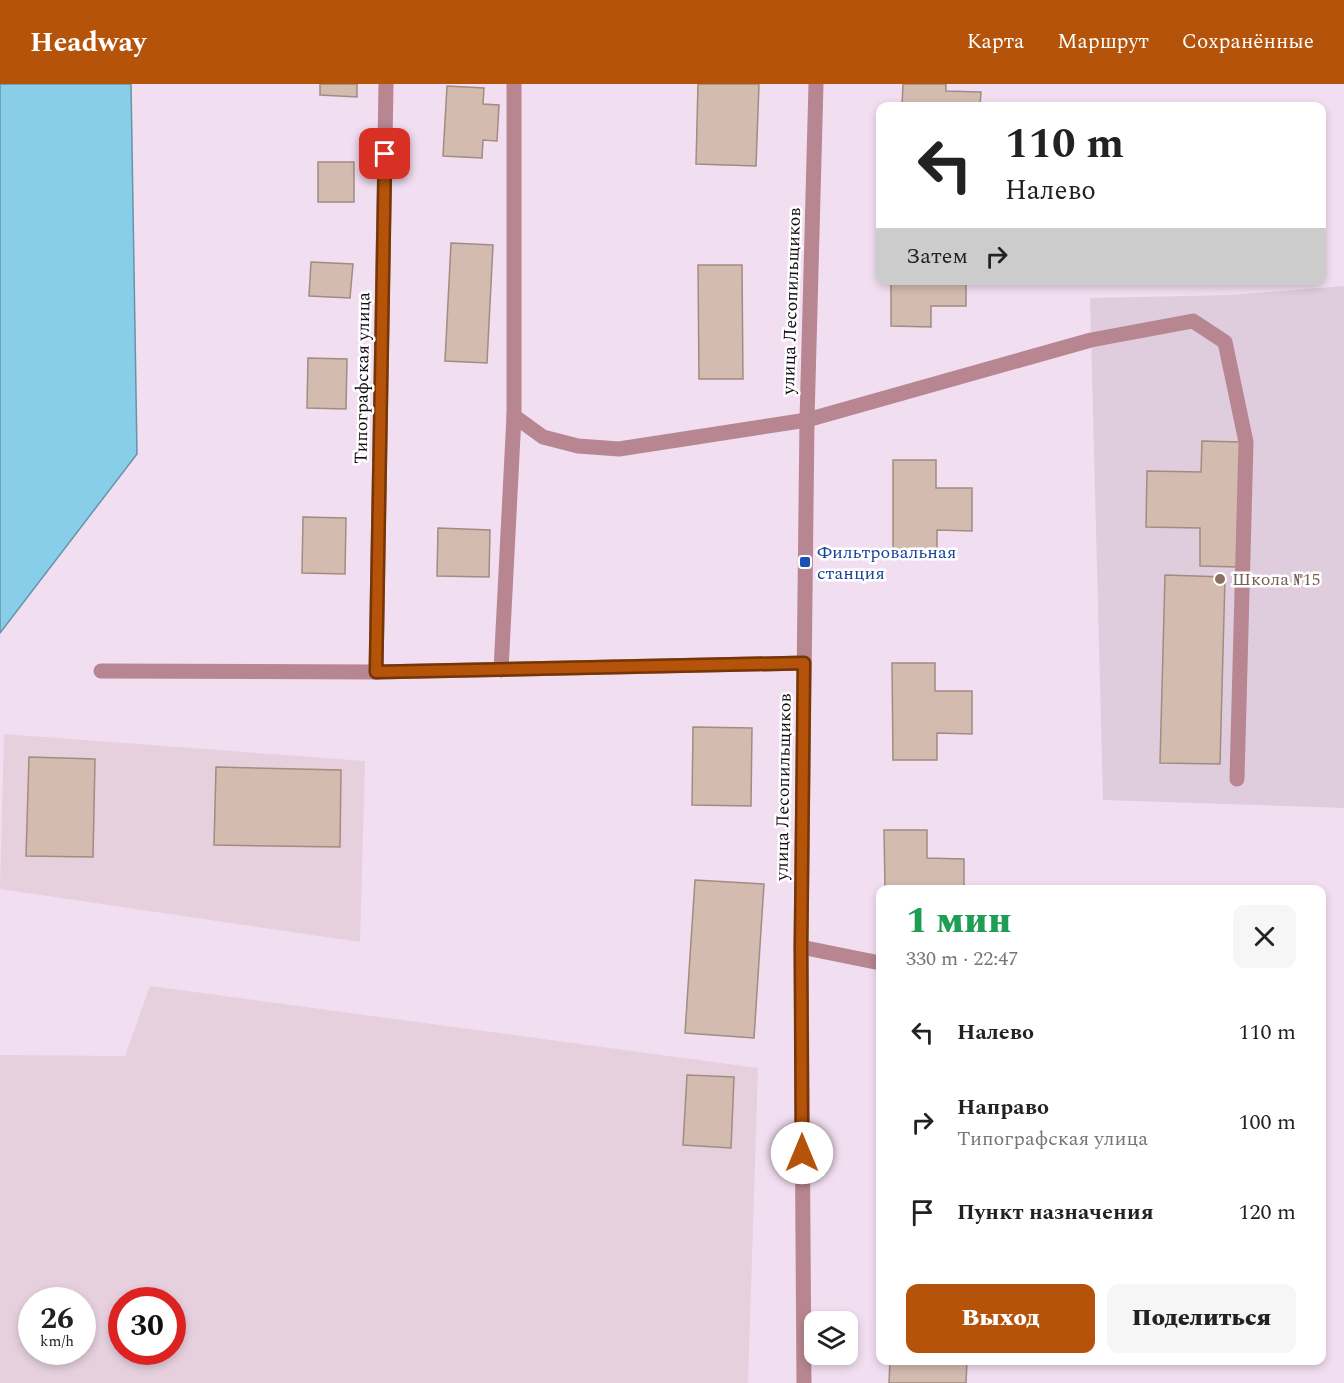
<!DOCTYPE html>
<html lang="ru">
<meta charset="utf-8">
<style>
:root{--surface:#fff;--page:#f6f6f6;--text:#222;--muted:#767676;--accent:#b45309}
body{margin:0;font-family:Spectral,serif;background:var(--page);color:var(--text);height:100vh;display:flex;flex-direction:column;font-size:22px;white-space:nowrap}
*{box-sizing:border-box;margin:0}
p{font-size:20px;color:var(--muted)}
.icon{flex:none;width:33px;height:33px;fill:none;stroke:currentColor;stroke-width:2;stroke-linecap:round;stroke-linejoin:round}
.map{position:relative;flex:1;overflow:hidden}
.sheet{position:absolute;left:876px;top:801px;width:450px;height:480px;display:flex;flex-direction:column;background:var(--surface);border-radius:12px;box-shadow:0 3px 9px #0003}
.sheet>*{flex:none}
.guide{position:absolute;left:876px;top:18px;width:450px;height:183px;border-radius:12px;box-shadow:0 3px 9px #0003;background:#fff;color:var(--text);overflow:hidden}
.buttons{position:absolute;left:804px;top:1227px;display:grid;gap:12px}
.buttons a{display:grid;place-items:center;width:54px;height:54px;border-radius:12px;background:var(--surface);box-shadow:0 3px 9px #0003;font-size:30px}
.speed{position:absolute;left:18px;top:1203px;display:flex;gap:12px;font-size:30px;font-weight:700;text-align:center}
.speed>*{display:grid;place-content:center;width:78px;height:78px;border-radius:50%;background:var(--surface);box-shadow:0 3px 9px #0003;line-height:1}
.speed small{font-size:15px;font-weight:400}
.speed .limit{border:9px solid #d22;background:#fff;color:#111}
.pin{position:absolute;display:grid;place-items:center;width:51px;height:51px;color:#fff;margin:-26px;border-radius:12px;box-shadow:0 3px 9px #0006}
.me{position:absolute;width:66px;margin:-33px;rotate:0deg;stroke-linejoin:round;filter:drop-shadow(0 0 4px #0008)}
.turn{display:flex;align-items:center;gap:21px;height:126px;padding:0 30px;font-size:27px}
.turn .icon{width:78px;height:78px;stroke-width:2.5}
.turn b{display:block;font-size:42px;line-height:51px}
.then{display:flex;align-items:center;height:57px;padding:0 30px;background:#0003;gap:12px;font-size:22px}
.round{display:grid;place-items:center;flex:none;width:63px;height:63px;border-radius:12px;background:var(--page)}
.summary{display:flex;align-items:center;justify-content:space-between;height:102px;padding:0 30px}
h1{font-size:36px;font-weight:800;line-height:45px;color:#1e9e55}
.cta{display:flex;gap:12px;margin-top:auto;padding:12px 30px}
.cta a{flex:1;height:69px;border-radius:12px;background:var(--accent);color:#fff;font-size:24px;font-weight:800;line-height:69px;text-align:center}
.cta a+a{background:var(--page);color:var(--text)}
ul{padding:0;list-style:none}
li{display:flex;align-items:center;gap:18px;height:90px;padding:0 30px}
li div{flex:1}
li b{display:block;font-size:22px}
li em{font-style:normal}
header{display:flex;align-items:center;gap:36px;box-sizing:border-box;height:84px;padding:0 30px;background:var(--accent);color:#fff}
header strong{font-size:28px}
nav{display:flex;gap:33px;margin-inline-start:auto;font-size:21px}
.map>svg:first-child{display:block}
</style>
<header>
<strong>Headway</strong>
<nav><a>Карта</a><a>Маршрут</a><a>Сохранённые</a></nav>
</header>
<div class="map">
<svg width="1344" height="1299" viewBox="0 0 1344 1299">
<rect width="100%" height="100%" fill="#f2def1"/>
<g fill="#e6d0de" fill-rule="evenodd">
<polygon points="4,650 365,677 360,858 0,805"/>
<path d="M150,902L758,984L748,1299H0V971L125,972ZM32,1216H82V1268H32ZM122,1216H172V1268H122Z"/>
</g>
<polygon fill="#dfcddd" points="1344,202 1344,724 1103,716 1090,214 1231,211"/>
<polygon fill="#89cee8" stroke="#6694a8" stroke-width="1.5" points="0,0 131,0 137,370 0,549"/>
<g fill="#d3bbaf" stroke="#a28b81" stroke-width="1.5">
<polygon points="320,0 357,0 357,13 320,11"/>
<polygon points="698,0 759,0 756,82 696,80"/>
<polygon points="903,0 946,0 946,7 981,8 980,22 902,22"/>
<polygon points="447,2 484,4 483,20 499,21 497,57 483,56 482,74 443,72"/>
<rect x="318" y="78" width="36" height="40"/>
<polygon points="451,159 493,161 487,279 445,277"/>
<polygon points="311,178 353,180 350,214 309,212"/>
<polygon points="698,181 742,181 743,295 699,295"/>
<polygon points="891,196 966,196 966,222 931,222 931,243 891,242"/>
<polygon points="308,274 347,275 346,325 307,324"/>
<polygon points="1202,357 1240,358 1237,483 1200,482 1200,444 1146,443 1147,387 1201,388"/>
<polygon points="893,376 936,376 936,404 972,404 972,447 937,446 937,473 893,473"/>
<polygon points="303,433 346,434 345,490 302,489"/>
<polygon points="438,444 490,446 489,493 437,492"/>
<polygon points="1165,491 1225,493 1220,680 1160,679"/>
<polygon points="892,579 935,579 935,607 972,607 972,650 937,649 937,676 893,676"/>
<polygon points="693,643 752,644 751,722 692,721"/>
<polygon points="29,673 95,675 93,773 26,772"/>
<polygon points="216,683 341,686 340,763 214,761"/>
<polygon points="884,746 927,746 927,774 964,775 964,806 885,806"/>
<polygon points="695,796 764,800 754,954 685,949"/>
<polygon points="687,991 734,993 731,1064 683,1061"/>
<polygon points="890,1276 967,1277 966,1299 889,1299"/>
</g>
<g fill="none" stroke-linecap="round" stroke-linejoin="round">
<g stroke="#b78690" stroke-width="15">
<polyline points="514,332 543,353 578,362 619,365 807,336 1091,256 1193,237 1225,258 1246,358 1237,695"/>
<polyline points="501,586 514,332 514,0"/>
<polyline points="101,587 376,588 804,579"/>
<polyline points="376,588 386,0"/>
<polyline points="801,863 880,879"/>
<polyline points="804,1299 801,863 807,336 816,0"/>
</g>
</g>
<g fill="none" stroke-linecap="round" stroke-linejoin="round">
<g stroke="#753606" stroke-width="15">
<polyline id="route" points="385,70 376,588 804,579 801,863 802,1069"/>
</g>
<use href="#route" stroke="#b45309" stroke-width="10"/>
</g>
<rect fill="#1a4fb4" stroke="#fff" stroke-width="2" x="799" y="472" width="12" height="12" rx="3"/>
<circle fill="#8d6e63" stroke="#fff" stroke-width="2" cx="1220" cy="495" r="6"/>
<g text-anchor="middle" stroke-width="5" stroke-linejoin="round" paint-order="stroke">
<g font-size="18" fill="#130c12" stroke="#fff">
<text transform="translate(791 217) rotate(-88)" y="6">улица Лесопильщиков</text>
<text transform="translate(362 294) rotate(-89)" y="6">Типографская улица</text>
<text transform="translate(783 703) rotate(-89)" y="6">улица Лесопильщиков</text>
</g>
<g font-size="18" fill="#164399" stroke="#fff" text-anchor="start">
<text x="817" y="474">Фильтровальная<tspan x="817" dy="21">станция</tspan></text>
</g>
<g font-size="18" fill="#785e54" stroke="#fff" text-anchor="start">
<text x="1232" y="501">Школа №15</text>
</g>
</g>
</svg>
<div class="buttons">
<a><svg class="icon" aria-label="layers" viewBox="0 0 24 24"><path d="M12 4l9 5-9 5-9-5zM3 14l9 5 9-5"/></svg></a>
</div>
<div class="speed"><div>26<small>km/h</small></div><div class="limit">30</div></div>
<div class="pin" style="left:385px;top:70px;background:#d93025"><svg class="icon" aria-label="arrive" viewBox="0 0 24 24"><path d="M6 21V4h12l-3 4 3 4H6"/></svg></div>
<svg class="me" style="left:802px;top:1069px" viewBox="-20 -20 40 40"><circle r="19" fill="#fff"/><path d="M0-13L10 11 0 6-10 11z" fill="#b45309"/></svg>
<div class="guide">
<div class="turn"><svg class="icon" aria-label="left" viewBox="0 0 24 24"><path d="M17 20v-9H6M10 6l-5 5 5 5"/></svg><div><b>110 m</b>Налево</div></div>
<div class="then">Затем<svg class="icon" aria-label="right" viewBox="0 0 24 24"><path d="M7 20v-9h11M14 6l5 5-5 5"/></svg></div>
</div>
<section class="sheet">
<div class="summary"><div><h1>1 мин</h1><p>330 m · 22:47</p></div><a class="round"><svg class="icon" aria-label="close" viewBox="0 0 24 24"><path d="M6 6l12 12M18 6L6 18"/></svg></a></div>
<ul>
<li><svg class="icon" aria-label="left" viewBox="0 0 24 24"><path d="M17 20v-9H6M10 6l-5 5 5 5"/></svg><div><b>Налево</b></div><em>110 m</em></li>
<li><svg class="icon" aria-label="right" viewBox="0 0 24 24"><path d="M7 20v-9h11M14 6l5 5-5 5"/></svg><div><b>Направо</b><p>Типографская улица</p></div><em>100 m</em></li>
<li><svg class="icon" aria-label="arrive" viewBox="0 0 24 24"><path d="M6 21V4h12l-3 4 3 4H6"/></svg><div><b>Пункт назначения</b></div><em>120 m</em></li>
</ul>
<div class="cta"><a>Выход</a><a>Поделиться</a></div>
</section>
</div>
